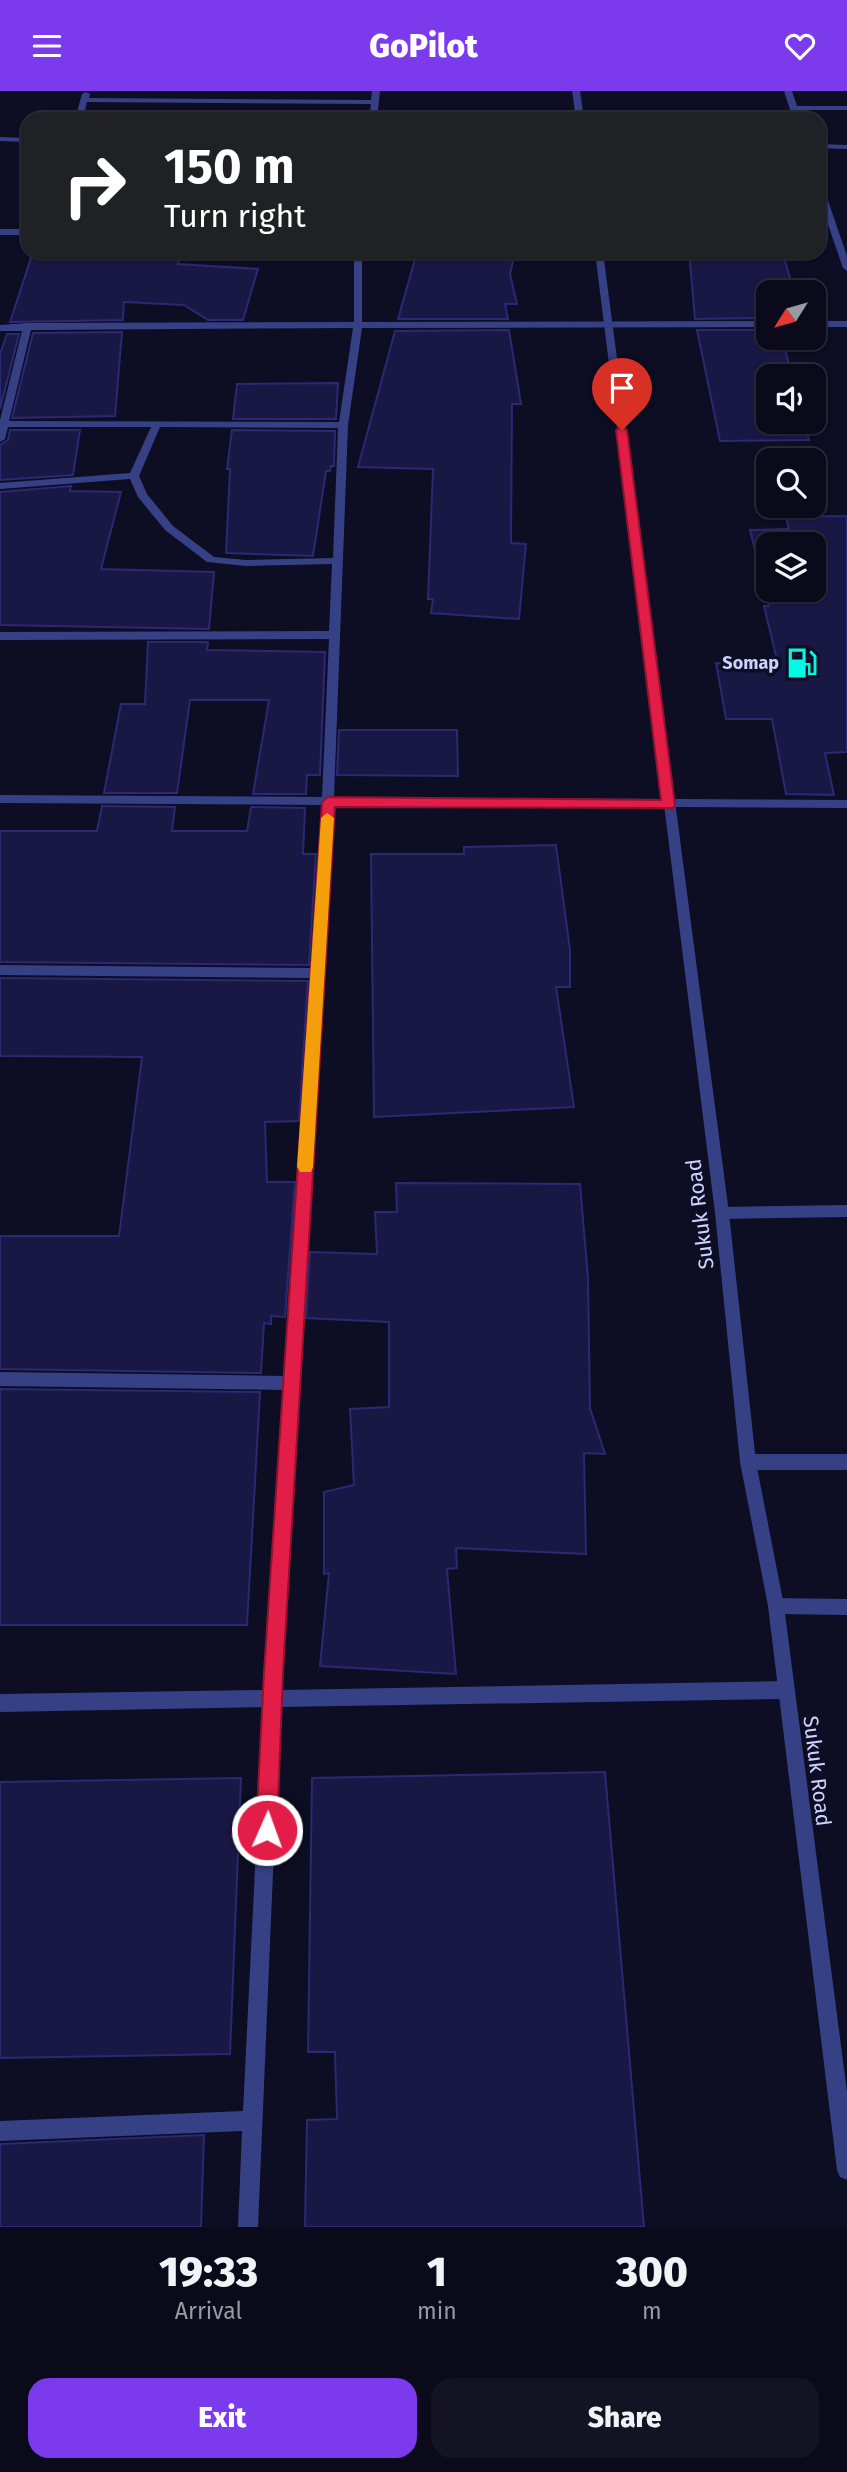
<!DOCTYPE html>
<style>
:root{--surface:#0a0a1a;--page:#131323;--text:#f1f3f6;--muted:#999aa2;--line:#2a2b39;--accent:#7c3aed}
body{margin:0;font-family:"Fira Sans",sans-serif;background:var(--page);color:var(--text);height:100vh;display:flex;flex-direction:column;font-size:26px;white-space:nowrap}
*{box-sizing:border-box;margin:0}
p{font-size:23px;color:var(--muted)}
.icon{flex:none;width:38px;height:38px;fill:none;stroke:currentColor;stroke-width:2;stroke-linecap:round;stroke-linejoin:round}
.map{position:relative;height:2136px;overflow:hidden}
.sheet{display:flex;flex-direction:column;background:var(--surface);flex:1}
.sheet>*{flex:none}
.guide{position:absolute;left:21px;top:21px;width:805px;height:147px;border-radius:21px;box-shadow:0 2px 5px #0004,0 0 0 2px var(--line);background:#202124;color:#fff;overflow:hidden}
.needle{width:46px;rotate:233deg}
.controls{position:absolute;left:756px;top:189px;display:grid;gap:14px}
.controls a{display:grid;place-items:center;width:70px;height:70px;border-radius:14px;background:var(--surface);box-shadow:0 2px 5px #0004,0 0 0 2px var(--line);font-size:35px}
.pin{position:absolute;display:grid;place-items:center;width:60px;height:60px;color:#fff;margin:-72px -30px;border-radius:50% 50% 50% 0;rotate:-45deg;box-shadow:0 0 7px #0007}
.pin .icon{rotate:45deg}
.me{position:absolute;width:77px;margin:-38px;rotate:2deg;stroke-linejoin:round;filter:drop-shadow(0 0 5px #0008)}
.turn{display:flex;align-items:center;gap:24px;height:147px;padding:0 28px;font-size:32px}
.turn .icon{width:91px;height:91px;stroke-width:2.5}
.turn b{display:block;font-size:49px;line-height:60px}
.eta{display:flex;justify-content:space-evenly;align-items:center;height:119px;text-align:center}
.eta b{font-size:42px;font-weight:800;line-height:49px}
.action{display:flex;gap:14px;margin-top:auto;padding:14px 28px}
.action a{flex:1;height:80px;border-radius:21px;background:var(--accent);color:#fff;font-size:28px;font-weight:800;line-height:80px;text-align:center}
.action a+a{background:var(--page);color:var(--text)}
header{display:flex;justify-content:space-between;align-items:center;height:91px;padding:0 28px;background:var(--accent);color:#fff;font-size:32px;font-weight:800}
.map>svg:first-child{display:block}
</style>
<header><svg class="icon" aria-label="menu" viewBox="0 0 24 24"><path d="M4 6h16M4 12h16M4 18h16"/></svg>GoPilot<svg class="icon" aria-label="heart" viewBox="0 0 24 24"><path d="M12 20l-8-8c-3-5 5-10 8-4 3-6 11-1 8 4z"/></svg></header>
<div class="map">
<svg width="847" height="2136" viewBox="0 0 847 2136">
<rect width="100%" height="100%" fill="#0d0d23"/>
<g fill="#191845" stroke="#2a2972" stroke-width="2" fill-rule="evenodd">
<polygon points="33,161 181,161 178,173 258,178 243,229 208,229 184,214 124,211 123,229 10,231"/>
<polygon points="417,161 515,161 510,183 517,213 505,213 508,228 398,228"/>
<polygon points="689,161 783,163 794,201 768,201 768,227 695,228"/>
<polygon points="509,239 521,313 512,313 511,452 526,453 519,528 431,522 433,508 428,508 433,378 358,376 395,240"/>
<polygon points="697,239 768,239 768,247 782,247 792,285 768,285 768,331 804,331 809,349 720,350"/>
<polygon points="122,241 115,325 12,327 33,242"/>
<polygon points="7,243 19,243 0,318 0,263"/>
<polygon points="338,292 336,328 233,328 237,293"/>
<polygon points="10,339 80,339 73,384 0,389 0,354 8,349"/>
<polygon points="232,339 335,340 334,375 331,375 330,380 326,380 313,465 226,462 230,378 227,378"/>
<polygon points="71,395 70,400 121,401 101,478 214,481 209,538 0,534 0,401"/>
<path d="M847,425V661L825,662L834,704L786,703L772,628H726L716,572L778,573L764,515H769L750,439L789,438L786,426ZM768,453H814V499H768Z"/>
<polygon points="148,551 208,551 207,559 325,561 320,684 307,684 306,703 253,703 269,609 190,609 177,702 104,702 121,613 145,613"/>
<polygon points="339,639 457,639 458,685 337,684"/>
<polygon points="102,715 175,716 172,740 247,740 251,716 305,717 303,763 316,763 309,874 0,871 0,740 97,740"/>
<polygon points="556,754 570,859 570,896 556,896 574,1016 374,1026 371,763 464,763 464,756"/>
<polygon points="0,887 308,890 299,1030 265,1031 267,1091 295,1091 285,1226 271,1225 271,1233 264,1232 261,1282 0,1278 0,1145 119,1145 142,966 0,965"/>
<polygon points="396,1092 580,1093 588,1187 590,1317 605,1363 584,1362 586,1463 456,1457 457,1477 447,1478 456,1583 320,1575 329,1482 324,1483 324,1401 354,1394 350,1318 389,1316 389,1231 306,1227 310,1161 377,1163 375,1121 397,1121"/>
<polygon points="0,1298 260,1301 247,1534 0,1534"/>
<polygon points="605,1681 644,2136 305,2136 307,2029 337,2028 335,1961 308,1961 312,1687"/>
<polygon points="241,1687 230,1963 0,1967 0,1691"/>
<polygon points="204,2044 201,2136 0,2136 0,2053"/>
</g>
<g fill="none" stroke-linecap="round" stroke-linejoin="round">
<g fill="#354184" fill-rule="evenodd">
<polygon points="372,0 380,0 377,28 369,28 371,13 87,11 83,28 75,28 82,3 86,1 90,3 89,7 371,9"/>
<polygon points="784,0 792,0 797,15 847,15 847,19 798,19 801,28 793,28"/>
<polygon points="0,46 28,47 28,51 0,50"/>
<polygon points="819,53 847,54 847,58 819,57"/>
<polygon points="819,93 823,95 847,165 847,180 843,177 819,107"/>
<rect x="0" y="138" width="28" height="6"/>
<path d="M354,161H362V231L768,230V236L362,237L348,334L334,706L847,709V717L334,714L281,1599L785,1590L791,1593L794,1599L791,1605L785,1608L280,1616L258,2136H238L242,2040L0,2050V2030L243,2020L263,1616L0,1621V1603L264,1599L284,1299L0,1295V1281L284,1285L311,887L0,884V874L311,877L322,714L0,712V704L322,706L329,548L0,549V541L329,540L332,473L246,475L207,471L165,439L138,406L130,388L0,398V392L130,382L151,336H8L5,348L0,351V329L22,240H0V234L28,232L354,231ZM353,237L339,331L9,330L31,239ZM160,336L338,337L333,467L246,469L214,466L173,435L147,403L139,385Z"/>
<rect x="814" y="230" width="33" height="6"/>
<polygon points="847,1114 847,1126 722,1128 717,1126 715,1122 717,1118 722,1116"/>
<polygon points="748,1363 847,1363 847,1379 748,1379 742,1376 740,1371 742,1366"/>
<polygon points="776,1507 847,1508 847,1524 776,1523 770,1521 768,1515 770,1509"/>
</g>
<g fill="#354184" fill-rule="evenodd">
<polygon points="572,0 580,0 584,28 576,28"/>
<polygon points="595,161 603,161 729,1122 756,1371 784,1515 847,2001 847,2089 840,2086 837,2079 768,1515 740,1371 715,1122"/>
</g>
</g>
<polygon fill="#e11d48" stroke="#92132f" stroke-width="2" points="622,335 627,339 675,714 673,717 335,716 283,1581 277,1739 274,1746 267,1749 259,1746 256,1739 264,1581 322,711 328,706 661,709 616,339"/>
<polygon fill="#f59e0b" points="327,722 334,727 313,1076 311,1081 300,1081 297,1076 321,727"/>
<defs>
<g id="fuel-bare" transform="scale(2.415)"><path d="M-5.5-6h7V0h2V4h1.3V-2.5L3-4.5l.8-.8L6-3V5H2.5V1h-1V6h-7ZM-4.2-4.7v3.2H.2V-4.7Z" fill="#00fae4" stroke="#0d0d23" stroke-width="2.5" paint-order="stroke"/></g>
</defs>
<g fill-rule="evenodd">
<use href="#fuel-bare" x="802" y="572"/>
</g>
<g text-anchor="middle" stroke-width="7" stroke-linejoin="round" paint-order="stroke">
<g font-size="18" font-weight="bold" fill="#cfd2ff" stroke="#0d0d23" text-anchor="end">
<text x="779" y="578">Somap</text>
</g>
<g font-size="21" fill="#cfd2ff" stroke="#0d0d23">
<text transform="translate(700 1123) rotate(-97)" y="7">Sukuk Road</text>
<text transform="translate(817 1680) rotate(83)" y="7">Sukuk Road</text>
</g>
</g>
</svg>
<div class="controls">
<a><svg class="needle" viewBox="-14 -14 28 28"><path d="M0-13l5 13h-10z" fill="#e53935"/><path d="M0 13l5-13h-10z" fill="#999aa2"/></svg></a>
<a><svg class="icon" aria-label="sound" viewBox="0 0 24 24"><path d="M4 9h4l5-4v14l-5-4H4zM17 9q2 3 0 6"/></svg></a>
<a><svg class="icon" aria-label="search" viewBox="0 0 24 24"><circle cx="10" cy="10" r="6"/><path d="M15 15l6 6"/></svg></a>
<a><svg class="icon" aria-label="layers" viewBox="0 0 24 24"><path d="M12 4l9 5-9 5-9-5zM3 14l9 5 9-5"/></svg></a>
</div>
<div class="pin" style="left:622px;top:339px;background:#d93025"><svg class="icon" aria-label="arrive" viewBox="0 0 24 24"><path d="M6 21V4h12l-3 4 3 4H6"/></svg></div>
<svg class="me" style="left:267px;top:1739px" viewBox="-20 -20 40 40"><circle r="17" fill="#e11d48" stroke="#fff" stroke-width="3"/><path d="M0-11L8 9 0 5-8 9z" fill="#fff"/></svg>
<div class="guide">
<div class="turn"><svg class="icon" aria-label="right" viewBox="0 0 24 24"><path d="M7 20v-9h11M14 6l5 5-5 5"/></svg><div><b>150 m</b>Turn right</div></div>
</div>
</div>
<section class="sheet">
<div class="eta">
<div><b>19:33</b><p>Arrival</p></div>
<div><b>1</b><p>min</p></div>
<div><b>300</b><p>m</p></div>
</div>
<div class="action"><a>Exit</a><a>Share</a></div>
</section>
